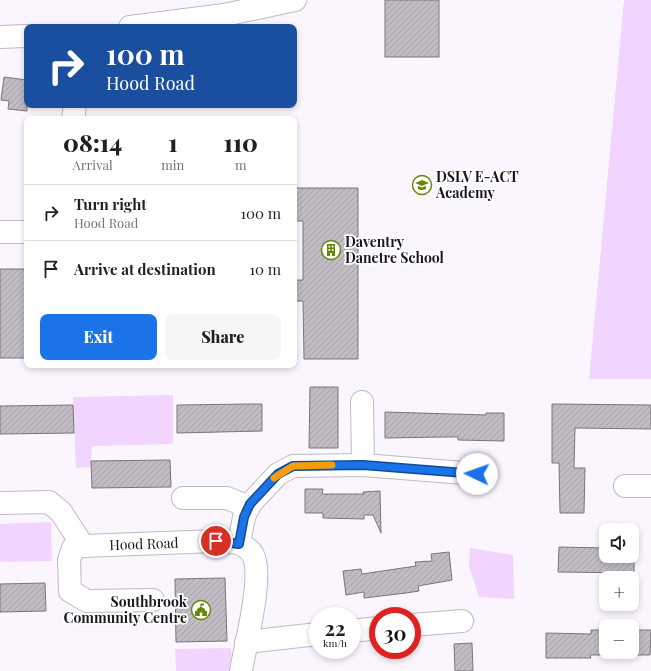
<!DOCTYPE html>
<meta charset="utf-8">
<style>
:root{--surface:#fff;--page:#f6f6f6;--text:#202124;--muted:#757577;--line:#e0e0e0;--accent:#1a73e8}
body{margin:0;font-family:"Playfair Display",serif;background:var(--page);color:var(--text);height:100vh;display:flex;flex-direction:column;font-size:15px;white-space:nowrap}
*{box-sizing:border-box;margin:0}
p{font-size:13px;color:var(--muted)}
.icon{flex:none;width:22px;height:22px;fill:none;stroke:currentColor;stroke-width:2;stroke-linecap:round;stroke-linejoin:round}
.map{position:relative;flex:1;overflow:hidden}
.sheet{position:absolute;left:24px;top:116px;width:273px;height:252px;display:flex;flex-direction:column;background:var(--surface);border-radius:8px;box-shadow:0 2px 6px #0003}
.sheet>*{flex:none}
.hud{position:absolute;left:24px;top:24px;width:273px;height:84px;border-radius:8px;box-shadow:0 2px 6px #0003;background:#1a4fa0;color:#fff;overflow:hidden}
.buttons{position:absolute;left:599px;top:523px;display:grid;gap:8px}
.buttons a{display:grid;place-items:center;width:40px;height:40px;border-radius:8px;background:var(--surface);box-shadow:0 2px 6px #0003;font-size:20px}
.speed{position:absolute;left:309px;top:607px;display:flex;gap:8px;font-size:20px;font-weight:700;text-align:center}
.speed>*{display:grid;place-content:center;width:52px;height:52px;border-radius:50%;background:var(--surface);box-shadow:0 2px 6px #0003;line-height:1}
.speed small{font-size:10px;font-weight:400}
.speed .limit{border:6px solid #d22;background:#fff;color:#111}
.pin{position:absolute;display:grid;place-items:center;width:34px;height:34px;color:#fff;margin:-17px;border:2px solid #fff;border-radius:50%;box-shadow:0 1px 4px #0007}
.me{position:absolute;width:44px;margin:-22px;rotate:273deg;stroke-linejoin:round;filter:drop-shadow(0 0 3px #0008)}
.turn{display:flex;align-items:center;gap:14px;height:84px;padding:0 16px;font-size:18px}
.turn .icon{width:52px;height:52px;stroke-width:2.5}
.turn b{display:block;font-size:28px;line-height:34px}
.eta{display:flex;justify-content:space-evenly;align-items:center;height:68px;text-align:center}
.eta b{font-size:24px;font-weight:800;line-height:28px}
.button{display:flex;gap:8px;margin-top:auto;padding:8px 16px}
.button a{flex:1;height:46px;border-radius:8px;background:var(--accent);color:#fff;font-size:16px;font-weight:800;line-height:46px;text-align:center}
.button a+a{background:var(--page);color:var(--text)}
ul{padding:0;list-style:none}
li{display:flex;align-items:center;gap:12px;height:56px;padding:0 16px;border-top:1px solid var(--line)}
li div{flex:1}
li b{display:block;font-size:15px}
li em{font-style:normal}
.map>svg:first-child{display:block}
</style>
<div class="map">
<svg width="651" height="671" viewBox="0 0 651 671">
<defs>
<pattern id="building-hatch" width="6" height="6" patternUnits="userSpaceOnUse"><rect width="6" height="6" fill="#c1bbc4"/><path d="M-1 1l2-2M0 6l6-6M5 7l2-2" fill="none" stroke="#a5a0a8"/></pattern>
</defs>
<rect width="100%" height="100%" fill="#fbf6fe"/>
<g fill="#f1d5fe">
<polygon points="624,0 651,0 651,379 589,379"/>
<polygon points="173,395 173,444 92,446 91,467 76,468 73,397"/>
<polygon points="51,522 52,561 0,562 0,524"/>
<polygon points="470,548 513,555 514,599 479,597 469,567"/>
<polygon points="231,648 233,671 176,671 175,649"/>
</g>
<g fill="url(#building-hatch)" stroke="#7a757d">
<rect x="385" y="0" width="54" height="57"/>
<polygon points="4,77 27,80 27,111 8,109 9,101 1,100"/>
<polygon points="294,188 358,188 358,359 304,359 303,301 294,301 294,280 303,280 303,221 294,221"/>
<rect x="0" y="269" width="27" height="89"/>
<polygon points="310,387 338,387 338,448 309,448"/>
<polygon points="250,404 262,404 262,431 177,433 177,405"/>
<polygon points="552,404 651,405 651,429 575,428 574,468 585,468 584,513 560,513 559,463 552,463"/>
<polygon points="73,405 74,433 0,434 0,406"/>
<polygon points="385,412 486,415 486,413 504,413 504,441 458,440 458,437 444,437 385,438"/>
<polygon points="170,460 171,487 92,488 91,461"/>
<polygon points="305,489 323,489 322,494 364,494 363,492 380,491 381,533 373,515 364,515 364,519 323,518 323,513 305,513"/>
<polygon points="559,547 606,548 606,556 632,556 632,548 634,548 634,573 558,572"/>
<polygon points="449,552 452,580 418,586 419,591 406,593 364,598 364,592 346,595 343,571 361,569 362,574 416,566 415,562 432,561 431,554"/>
<polygon points="225,578 227,641 176,642 175,579"/>
<polygon points="45,583 46,611 0,612 0,584"/>
<polygon points="591,630 606,630 606,652 632,652 632,630 651,630 650,655 590,655 591,658 546,658 546,633 591,634"/>
<polygon points="472,643 473,671 455,671 454,644"/>
</g>
<g fill="none" stroke-linecap="round" stroke-linejoin="round">
<g stroke="#bfbac2" stroke-width="24">
<g id="minor">
<polyline points="130,27 224,15 295,0"/>
<polyline points="0,37 27,36"/>
<polyline points="73,119 75,105"/>
<polyline points="0,232 27,232"/>
<polyline points="362,402 363,465"/>
<polyline points="625,486 651,486"/>
<polyline points="183,498 227,498 249,507"/>
<polyline points="0,503 49,502 61,512 83,546"/>
<path d="M239,543C244,546 250,549 253,555C264,576 245,646 241,671"/>
<polyline points="153,600 87,601 70,591 69,560 73,548 83,546 216,541 239,543 244,517 250,504 278,474 293,466 363,465 477,474"/>
<polyline points="412,625 462,621"/>
<polyline points="352,631 378,628"/>
<polyline points="246,642 318,634"/>
</g>
</g>
<use href="#minor" stroke="#fff" stroke-width="22"/>
</g>
<g fill="none" stroke-linecap="round" stroke-linejoin="round">
<g stroke="#114b97" stroke-width="10">
<polyline id="route" points="216,541 239,544 244,517 250,504 278,474 293,466 363,465 477,474"/>
</g>
<use href="#route" stroke="#1a73e8" stroke-width="7"/>
<polyline stroke="#f59e0b" stroke-width="7" points="274,478 293,466 332,465"/>
</g>
<defs>
<g id="school-ring" transform="scale(1)"><circle r="9.5" fill="#fff" stroke="#67890a" stroke-width="1.5"/><path d="M0-5L7-2L0 1L-7-2ZM-4 1L0 2.5L4 1V4Q0 6-4 4Z" fill="#67890a"/></g>
<g id="building-ring" transform="scale(1)"><circle r="9.5" fill="#fff" stroke="#67890a" stroke-width="1.5"/><path d="M-4-6H4V6H1V3H-1V6H-4ZM-2.5-4.3h1.7v1.8h-1.7ZM.8-4.3h1.7v1.8H.8ZM-2.5-1h1.7V.8h-1.7ZM.8-1h1.7V.8H.8Z" fill="#67890a"/></g>
<g id="civic-ring" transform="scale(1)"><circle r="9.5" fill="#fff" stroke="#67890a" stroke-width="1.5"/><path d="M-.6-6.5H3V-4.5H.6V-3L4-1V1h2V6H-6V1h2V-1L-.6-3ZM-1.2 2.5V6h2.4V2.5Z" fill="#67890a"/></g>
</defs>
<g fill-rule="evenodd">
<use href="#school-ring" x="422" y="185"/>
<use href="#building-ring" x="331" y="250"/>
<use href="#civic-ring" x="201" y="610"/>
</g>
<g text-anchor="middle" stroke-width="3.5" stroke-linejoin="round" paint-order="stroke">
<g font-size="14" font-weight="bold" fill="#1a181b" stroke="#fff" text-anchor="start">
<text x="436" y="182">DSLV E-ACT<tspan x="436" dy="16">Academy</tspan></text>
<text x="345" y="247">Daventry<tspan x="345" dy="16">Danetre School</tspan></text>
<text x="187" y="607" text-anchor="end">Southbrook<tspan x="187" dy="16">Community Centre</tspan></text>
</g>
<g font-size="14" fill="#1a181b" stroke="#fff">
<text transform="translate(144 544) rotate(-2)" y="5">Hood Road</text>
</g>
</g>
</svg>
<div class="buttons">
<a><svg class="icon" aria-label="sound" viewBox="0 0 24 24"><path d="M4 9h4l5-4v14l-5-4H4zM17 9q2 3 0 6"/></svg></a>
<a>+</a>
<a>−</a>
</div>
<div class="speed"><div>22<small>km/h</small></div><div class="limit">30</div></div>
<div class="pin" style="left:216px;top:541px;background:#d93025"><svg class="icon" aria-label="arrive" viewBox="0 0 24 24"><path d="M6 21V4h12l-3 4 3 4H6"/></svg></div>
<svg class="me" style="left:477px;top:474px" viewBox="-20 -20 40 40"><circle r="19" fill="#fff"/><path d="M0-13L10 11 0 6-10 11z" fill="#1a73e8"/></svg>
<div class="hud">
<div class="turn"><svg class="icon" aria-label="right" viewBox="0 0 24 24"><path d="M7 20v-9h11M14 6l5 5-5 5"/></svg><div><b>100 m</b>Hood Road</div></div>
</div>
<section class="sheet">
<div class="eta">
<div><b>08:14</b><p>Arrival</p></div>
<div><b>1</b><p>min</p></div>
<div><b>110</b><p>m</p></div>
</div>
<ul>
<li><svg class="icon" aria-label="right" viewBox="0 0 24 24"><path d="M7 20v-9h11M14 6l5 5-5 5"/></svg><div><b>Turn right</b><p>Hood Road</p></div><em>100 m</em></li>
<li><svg class="icon" aria-label="arrive" viewBox="0 0 24 24"><path d="M6 21V4h12l-3 4 3 4H6"/></svg><div><b>Arrive at destination</b></div><em>10 m</em></li>
</ul>
<div class="button"><a>Exit</a><a>Share</a></div>
</section>
</div>
